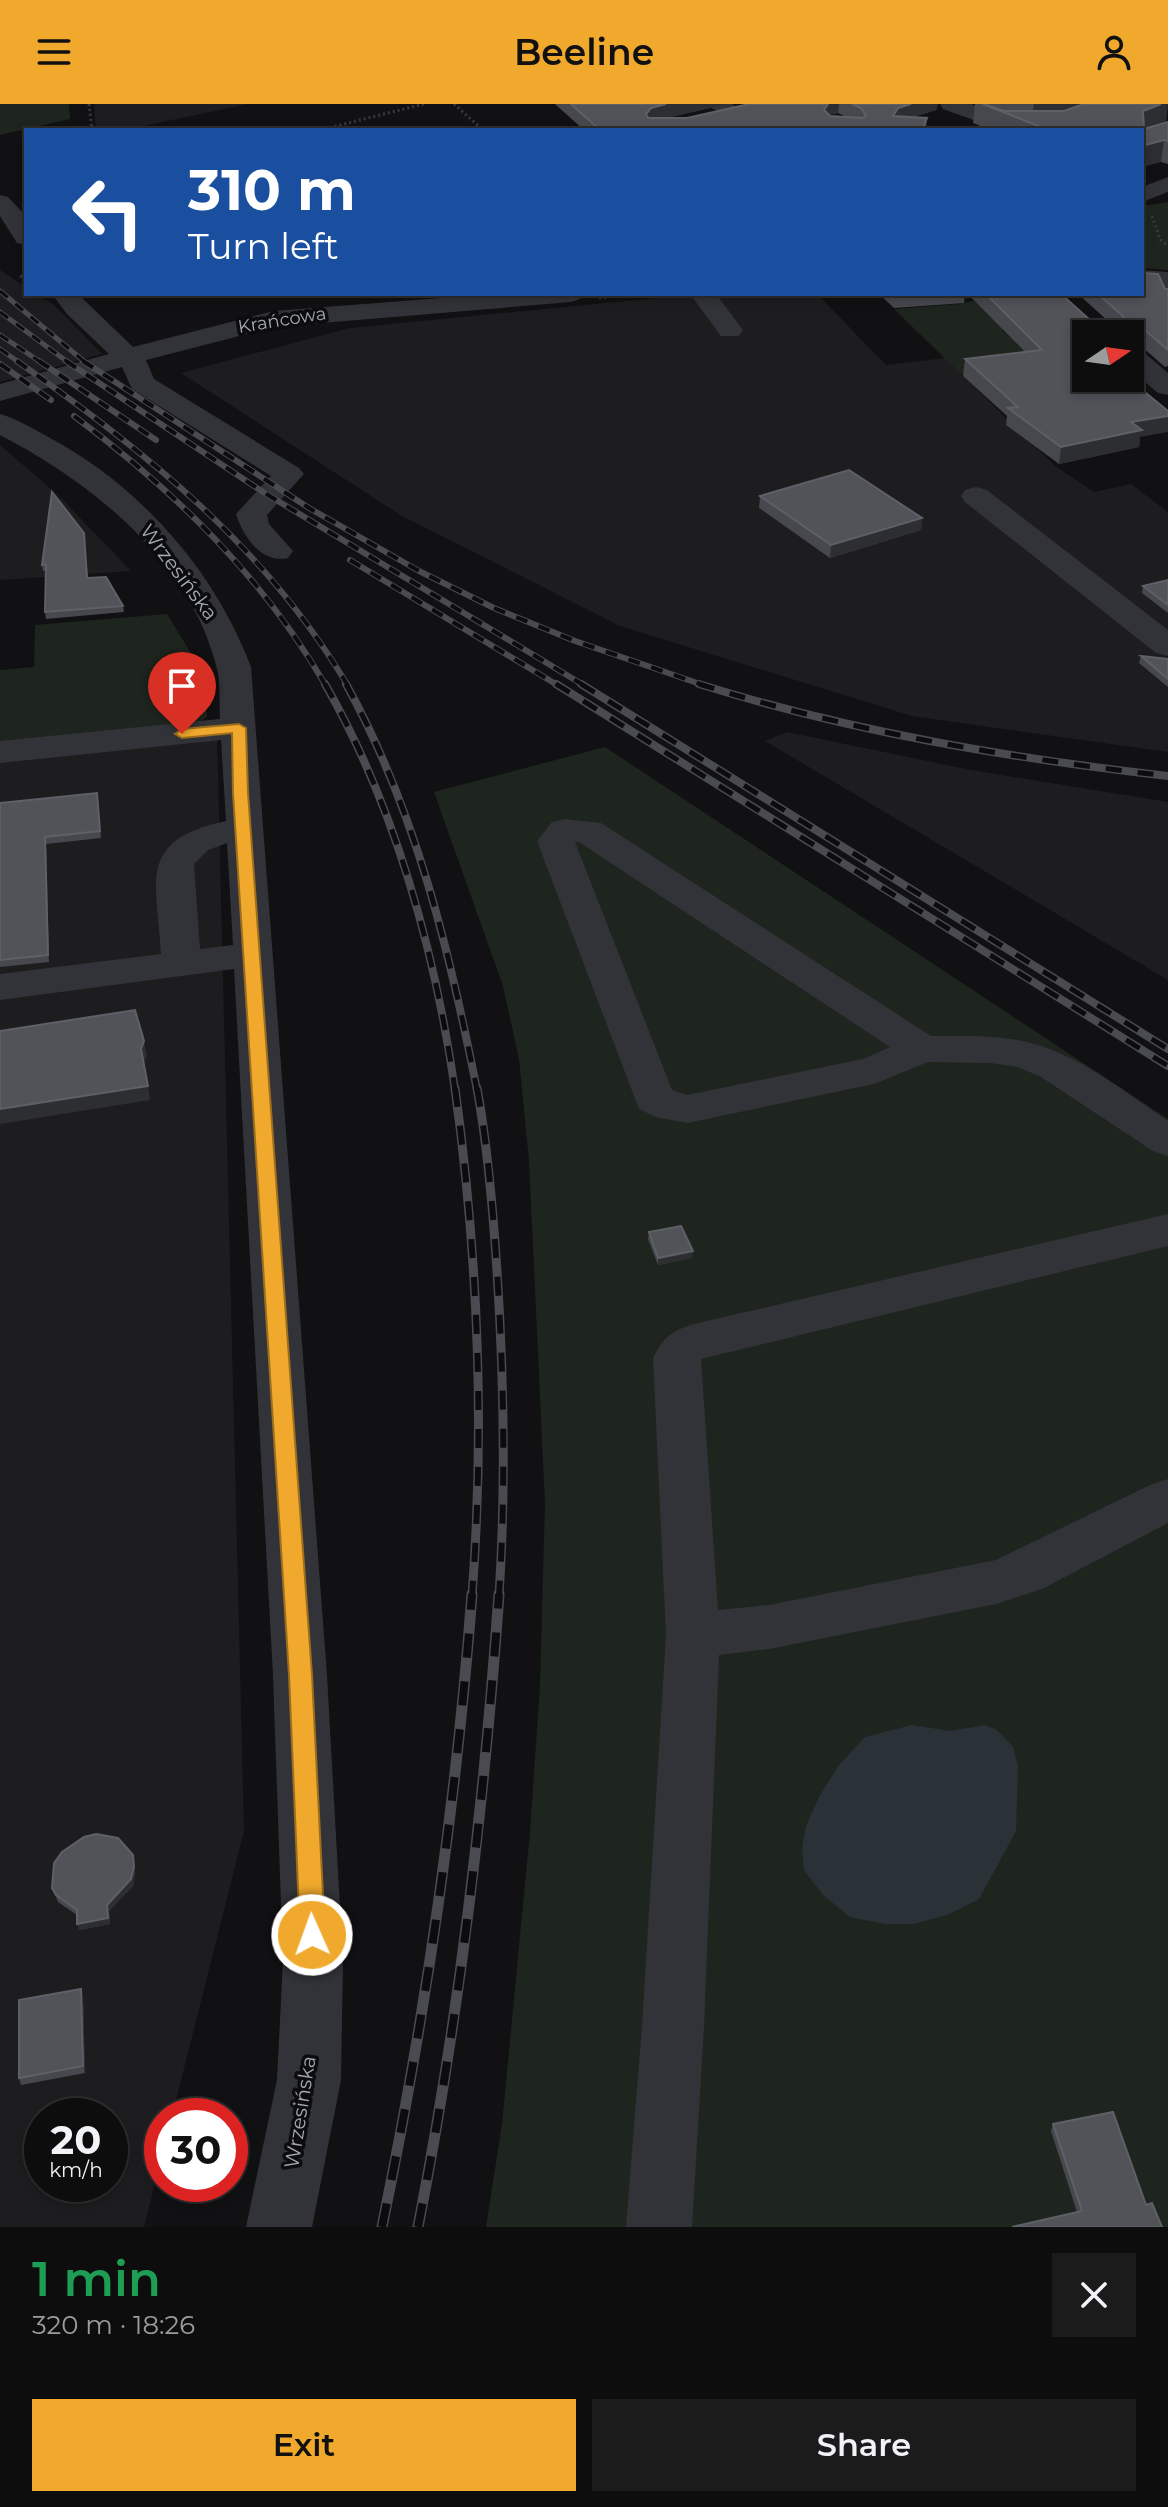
<!DOCTYPE html>
<meta charset="utf-8">
<style>
:root{--surface:#0d0d0e;--page:#1b1b1c;--text:#f1f3f6;--muted:#9a9c9e;--line:#2d2d2e;--accent:#f0a92c}
body{margin:0;font-family:Montserrat,sans-serif;background:var(--page);color:var(--text);height:100vh;display:flex;flex-direction:column;font-size:30px;white-space:nowrap}
*{box-sizing:border-box;margin:0}
p{font-size:26px;color:var(--muted)}
.icon{flex:none;width:44px;height:44px;fill:none;stroke:currentColor;stroke-width:2;stroke-linecap:round;stroke-linejoin:round}
.map{position:relative;height:2123px;overflow:hidden}
.drawer{display:flex;flex-direction:column;background:var(--surface);flex:1}
.drawer>*{flex:none}
.top-card{position:absolute;left:24px;top:24px;width:1120px;height:168px;border-radius:0px;box-shadow:0 4px 12px #0003,0 0 0 2px var(--line);background:#1a4fa0;color:#fff;overflow:hidden}
.needle{width:52px;rotate:77deg}
.tools{position:absolute;left:1072px;top:216px;display:grid;gap:16px}
.tools a{display:grid;place-items:center;width:72px;height:72px;border-radius:0px;background:var(--surface);box-shadow:0 4px 12px #0003,0 0 0 2px var(--line);font-size:40px}
.speed{position:absolute;left:24px;top:1994px;display:flex;gap:16px;font-size:40px;font-weight:700;text-align:center}
.speed>*{display:grid;place-content:center;width:104px;height:104px;border-radius:50%;background:var(--surface);box-shadow:0 4px 12px #0003,0 0 0 2px var(--line);line-height:1}
.speed small{font-size:20px;font-weight:400}
.speed .limit{border:12px solid #d22;background:#fff;color:#111}
.pin{position:absolute;display:grid;place-items:center;width:68px;height:68px;color:#fff;margin:-82px -34px;border-radius:50% 50% 50% 0;rotate:-45deg;box-shadow:0 0 8px #0007}
.pin .icon{rotate:45deg}
.me{position:absolute;width:88px;margin:-44px;rotate:358deg;stroke-linejoin:round;filter:drop-shadow(0 0 6px #0008)}
.turn{display:flex;align-items:center;gap:28px;height:168px;padding:0 32px;font-size:36px}
.turn .icon{width:104px;height:104px;stroke-width:2.5}
.turn b{display:block;font-size:56px;line-height:68px}
.round{display:grid;place-items:center;flex:none;width:84px;height:84px;border-radius:0px;background:var(--page)}
.head{display:flex;align-items:center;justify-content:space-between;height:136px;padding:0 32px}
h1{font-size:48px;font-weight:600;line-height:60px;color:#1e9e55}
.button{display:flex;gap:16px;margin-top:auto;padding:16px 32px}
.button a{flex:1;height:92px;border-radius:0px;background:var(--accent);color:#111;font-size:32px;font-weight:600;line-height:92px;text-align:center}
.button a+a{background:var(--page);color:var(--text)}
header{display:flex;justify-content:space-between;align-items:center;height:104px;padding:0 32px;background:var(--accent);color:#111;font-size:36px;font-weight:600}
.map>svg:first-child{display:block}
</style>
<header><svg class="icon" aria-label="menu" viewBox="0 0 24 24"><path d="M4 6h16M4 12h16M4 18h16"/></svg>Beeline<svg class="icon" aria-label="person" viewBox="0 0 24 24"><circle cx="12" cy="8" r="4"/><path d="M4 21q1-7 8-7t8 7"/></svg></header>
<div class="map">
<svg width="1168" height="2123" viewBox="0 0 1168 2123">
<rect width="100%" height="100%" fill="#111113"/>
<g fill="#1d1d20" fill-rule="evenodd">
<polygon points="94,0 248,0 125,26 96,26"/>
<polygon points="0,166 26,183 26,190 37,190 54,201 102,250 0,278"/>
<polygon points="698,190 817,190 886,261 945,254 1055,362 1094,388 1131,380 1168,408 1168,648 912,612 620,522 402,412 181,269 350,224"/>
<polygon points="0,341 61,394 131,467 0,476"/>
<polygon points="787,628 971,666 1168,698 1168,876 765,637"/>
<path d="M217,632L244,1727L172,2012H162V2052L144,2123H0V654ZM42,2012H110V2080H42Z"/>
</g>
<g fill="#1e251e">
<polygon points="0,0 69,0 70,15 0,31"/>
<polygon points="1168,98 1168,166 1142,164 1142,102"/>
<polygon points="1002,190 1029,223 1002,226 1027,250 995,267 961,270 894,205 959,200"/>
<polygon points="167,510 206,574 207,613 200,618 0,640 0,566 34,563 35,521"/>
<polygon points="605,643 1168,1015 1168,2123 486,2123 502,2020 530,1728 540,1581 545,1399 529,1057 519,955 503,882 434,688"/>
</g>
<polygon fill="#2a3238" points="912,1621 950,1627 985,1621 997,1626 1013,1643 1018,1662 1016,1727 979,1795 947,1811 913,1820 885,1820 850,1813 823,1791 804,1766 802,1745 806,1722 820,1691 839,1661 865,1633"/>
<g fill="none" stroke-linecap="round" stroke-linejoin="round">
<g stroke="#383a3f" stroke-width="3" stroke-dasharray="2 3" stroke-linecap="butt">
<polyline points="89,0 92,26"/>
<polyline points="454,0 483,26"/>
<polyline points="320,26 424,0"/>
<polyline points="1152,112 1160,135 1168,142"/>
<polyline points="20,172 26,174"/>
<polyline points="599,194 633,190"/>
</g>
<g fill="#323338" fill-rule="evenodd">
<polygon points="705,0 732,0 776,26 748,26"/>
<polygon points="940,0 971,0 1029,21 1032,26 1001,26 943,5"/>
<polygon points="1168,73 1168,88 1142,98 1142,83"/>
<polygon points="0,91 8,93 26,112 26,141 17,139 0,112"/>
<polygon points="1142,166 1168,168 1168,184 1142,182"/>
<path d="M52,190H78L133,243L274,207L492,190H584L580,195L571,198L274,223L146,256L154,275L299,364L304,370L267,411L269,420L293,447L288,454C262,460 243,433 236,410L271,372L132,285L122,263L0,297V280L109,250L67,210Z"/>
<polygon points="690,190 716,190 743,226 739,232 721,232"/>
<polygon points="1130,243 1140,245 1168,269 1168,291 1158,289 1130,265"/>
<path d="M0,310C17,315 34,325 50,334C140,382 215,467 251,563L327,1571L343,1857L341,1976L312,2123H246L277,1976L283,1857L273,1571L234,865L0,896V870L161,850C157,777 136,736 226,717L221,636L0,659V637L220,615C219,598 221,577 216,561C189,456 91,378 0,331ZM227,739L233,841L200,845L194,760L208,746Z"/>
<polygon points="976,383 987,386 1168,526 1168,552 1156,549 965,398 961,392 965,386"/>
<path d="M565,715L601,719L931,932C967,932 1006,930 1041,942C1087,957 1128,990 1168,1017V1052L1153,1047L1041,973L1018,963L991,959L928,958L874,980L687,1019L656,1013L639,1005L537,737L552,718ZM575,738H579L890,943L863,955L687,991L672,986Z"/>
<path d="M1168,1110V1142L701,1255L718,1506L769,1501L996,1456L1150,1381L1168,1375V1419L1042,1485L996,1500L769,1545L719,1551L704,1922L692,2123H626L642,1922L666,1531L653,1254C664,1233 671,1227 694,1220Z"/>
</g>
<g stroke="#494b51" stroke-width="5">
<g id="rail-far4">
<polyline points="0,187 86,259"/>
<polyline points="0,208 69,259"/>
<polyline points="0,231 42,259"/>
<polyline points="0,245 20,259"/>
</g>
</g>
<g stroke="#494b51" stroke-width="6">
<g id="rail-far3">
<path d="M17,257C148,350 265,442 348,582"/>
<polyline points="39,257 156,336"/>
<polyline points="66,257 263,388 585,582"/>
<polyline points="83,257 309,404 419,467 494,504 575,537 706,582"/>
<polyline points="0,260 51,296"/>
<path d="M74,312C175,387 263,473 326,582"/>
<polyline points="350,456 559,582"/>
</g>
</g>
<g stroke="#494b51" stroke-width="8">
<g id="rail-far2">
<path d="M325,580C395,702 435,847 455,986"/>
<path d="M346,580C416,707 449,845 477,986"/>
<polyline points="556,580 1168,962"/>
<polyline points="581,580 1168,945"/>
<path d="M699,580C852,628 1009,654 1168,672"/>
</g>
</g>
<g stroke="#494b51" stroke-width="9">
<g id="rail-far1">
<path d="M455,984C478,1152 485,1322 472,1492"/>
<path d="M477,984C488,1044 493,1106 497,1167C504,1275 506,1383 499,1492"/>
</g>
</g>
<g stroke="#494b51" stroke-width="11">
<g id="rail">
<path d="M382,2123C425,1914 456,1703 472,1490"/>
<path d="M418,2123C459,1914 484,1702 499,1490"/>
</g>
</g>
<use href="#rail-far4" stroke="#0c0c0e" stroke-width="3" stroke-dasharray="10" stroke-linecap="butt"/>
<use href="#rail-far3" stroke="#0c0c0e" stroke-width="4" stroke-dasharray="12" stroke-linecap="butt"/>
<use href="#rail-far2" stroke="#0c0c0e" stroke-width="5" stroke-dasharray="16" stroke-linecap="butt"/>
<use href="#rail-far1" stroke="#0c0c0e" stroke-width="6" stroke-dasharray="19" stroke-linecap="butt"/>
<use href="#rail" stroke="#0c0c0e" stroke-width="8" stroke-dasharray="24" stroke-linecap="butt"/>
</g>
<g fill="#47484e" fill-rule="evenodd">
<path d="M555,0H727L666,14H687L749,0H938L936,6L913,13L927,14L926,26H584ZM838,9L849,14L830,12L829,11Z"/>
<polygon points="975,0 1082,0 1065,7 1168,18 1168,60 1161,58 1142,26 991,26 973,19"/>
<polygon points="1168,185 1168,262 1165,263 1142,243 1086,230 1140,333 1139,343 1059,360 1006,321 1007,312 963,272 965,255 1025,248 968,190 1061,190 1090,216 1107,216 1078,190 1142,190"/>
<polygon points="879,190 965,190 964,199 894,204"/>
<polygon points="760,392 922,414 921,426 830,454 759,404"/>
<polygon points="84,429 88,474 123,502 124,508 46,515 45,508 46,467 43,467 42,461"/>
<polygon points="1168,476 1168,509 1142,489 1143,482"/>
<polygon points="1141,552 1168,555 1168,583 1139,559"/>
<polygon points="97,689 101,734 46,740 49,858 0,863 0,699"/>
<polygon points="649,1128 692,1154 658,1161 648,1135"/>
<polygon points="133,1751 135,1770 133,1782 109,1807 110,1820 79,1826 77,1811 58,1798 52,1784"/>
<polygon points="81,1885 83,1891 85,1969 21,1981 19,1974"/>
<polygon points="1053,2020 1146,2101 1077,2108 1051,2027"/>
</g>
<g fill="#2d2e32">
<polygon points="666,0 727,0 650,18 646,10 651,4"/>
<polygon points="828,0 839,0 838,9 828,11 824,6"/>
<polygon points="911,0 938,0 936,6 897,18 893,12 898,4"/>
<polygon points="1034,0 1082,0 1033,20 1031,19"/>
<polygon points="1161,0 1168,0 1166,19 1142,27 1143,7"/>
<polygon points="1164,36 1161,58 1142,63 1142,42"/>
<polygon points="1168,312 1168,328 1140,333 1139,343 1059,360 1061,343 1131,318"/>
<polygon points="922,414 921,426 830,454 831,441"/>
<polygon points="45,733 46,740 49,858 48,851"/>
<polygon points="144,937 147,951 144,959 141,945"/>
<polygon points="148,982 150,996 0,1020 0,1005"/>
<polygon points="693,1147 692,1154 658,1161 658,1154"/>
<polygon points="133,1751 135,1770 133,1782 109,1807 110,1820 79,1826 77,1820 107,1801"/>
<polygon points="81,1885 83,1891 85,1969 83,1962"/>
</g>
<g fill="#515359" stroke="#5e6067" stroke-width="2">
<polygon points="571,0 666,0 651,4 646,10 648,14 687,14 749,0 828,0 824,6 830,12 863,14 866,12 861,4 852,0 911,0 898,4 893,12 927,14 922,26 600,26"/>
<polygon points="983,0 1004,7 1064,7 1084,0 1161,0 1143,7 1144,25 1168,18 1168,37 1164,36 1142,42 1142,26 1048,26"/>
<polygon points="1142,169 1158,170 1165,185 1168,185 1168,246 1145,226 1133,224 1130,227 1132,252 1130,252 1130,230 1086,230 1086,274 1125,274 1135,280 1168,307 1168,312 1131,318 1142,326 1061,343 1008,304 1018,303 965,255 1042,246 986,190 1061,190 1090,216 1123,216 1123,212 1098,190 1142,190"/>
<polygon points="849,366 922,414 831,441 760,392"/>
<polygon points="52,388 84,429 87,474 106,473 123,502 45,508 46,460 42,461"/>
<polygon points="1168,476 1168,501 1143,482"/>
<polygon points="1141,552 1168,555 1168,575"/>
<polygon points="97,689 100,727 45,733 48,851 0,856 0,699"/>
<polygon points="135,906 144,937 141,945 148,982 0,1005 0,927"/>
<polygon points="681,1122 693,1147 658,1154 649,1128"/>
<polygon points="96,1730 118,1734 133,1751 134,1763 131,1775 107,1801 108,1814 77,1820 77,1806 56,1791 52,1784 54,1759 62,1748 84,1733"/>
<polygon points="81,1885 83,1962 19,1974 19,1896"/>
<polygon points="1113,2008 1146,2101 1152,2099 1162,2123 1012,2123 1082,2107 1053,2020"/>
</g>
<polygon fill="#f0a92c" stroke="#9c6e1d" stroke-width="2" points="239,620 246,624 248,689 312,1571 325,1831 321,1840 312,1843 303,1840 300,1831 289,1571 233,689 232,629 182,634 175,630 182,625"/>
<g text-anchor="middle" stroke-width="7" stroke-linejoin="round" paint-order="stroke">
<g font-size="18" fill="#a3a8b3" stroke="#0c0c0e">
<text transform="translate(282 216) rotate(-9)" y="6">Krańcowa</text>
</g>
<g font-size="20" fill="#a3a8b3" stroke="#0c0c0e">
<text transform="translate(179 468) rotate(53)" y="7">Wrzesińska</text>
<text transform="translate(300 2008) rotate(-81)" y="7">Wrzesińska</text>
</g>
</g>
</svg>
<div class="tools">
<a><svg class="needle" viewBox="-14 -14 28 28"><path d="M0-13l5 13h-10z" fill="#e53935"/><path d="M0 13l5-13h-10z" fill="#9a9c9e"/></svg></a>
</div>
<div class="speed"><div>20<small>km/h</small></div><div class="limit">30</div></div>
<div class="pin" style="left:182px;top:630px;background:#d93025"><svg class="icon" aria-label="arrive" viewBox="0 0 24 24"><path d="M6 21V4h12l-3 4 3 4H6"/></svg></div>
<svg class="me" style="left:312px;top:1831px" viewBox="-20 -20 40 40"><circle r="17" fill="#f0a92c" stroke="#fff" stroke-width="3"/><path d="M0-11L8 9 0 5-8 9z" fill="#fff"/></svg>
<div class="top-card">
<div class="turn"><svg class="icon" aria-label="left" viewBox="0 0 24 24"><path d="M17 20v-9H6M10 6l-5 5 5 5"/></svg><div><b>310 m</b>Turn left</div></div>
</div>
</div>
<section class="drawer">
<div class="head"><div><h1>1 min</h1><p>320 m · 18:26</p></div><a class="round"><svg class="icon" aria-label="close" viewBox="0 0 24 24"><path d="M6 6l12 12M18 6L6 18"/></svg></a></div>
<div class="button"><a>Exit</a><a>Share</a></div>
</section>
